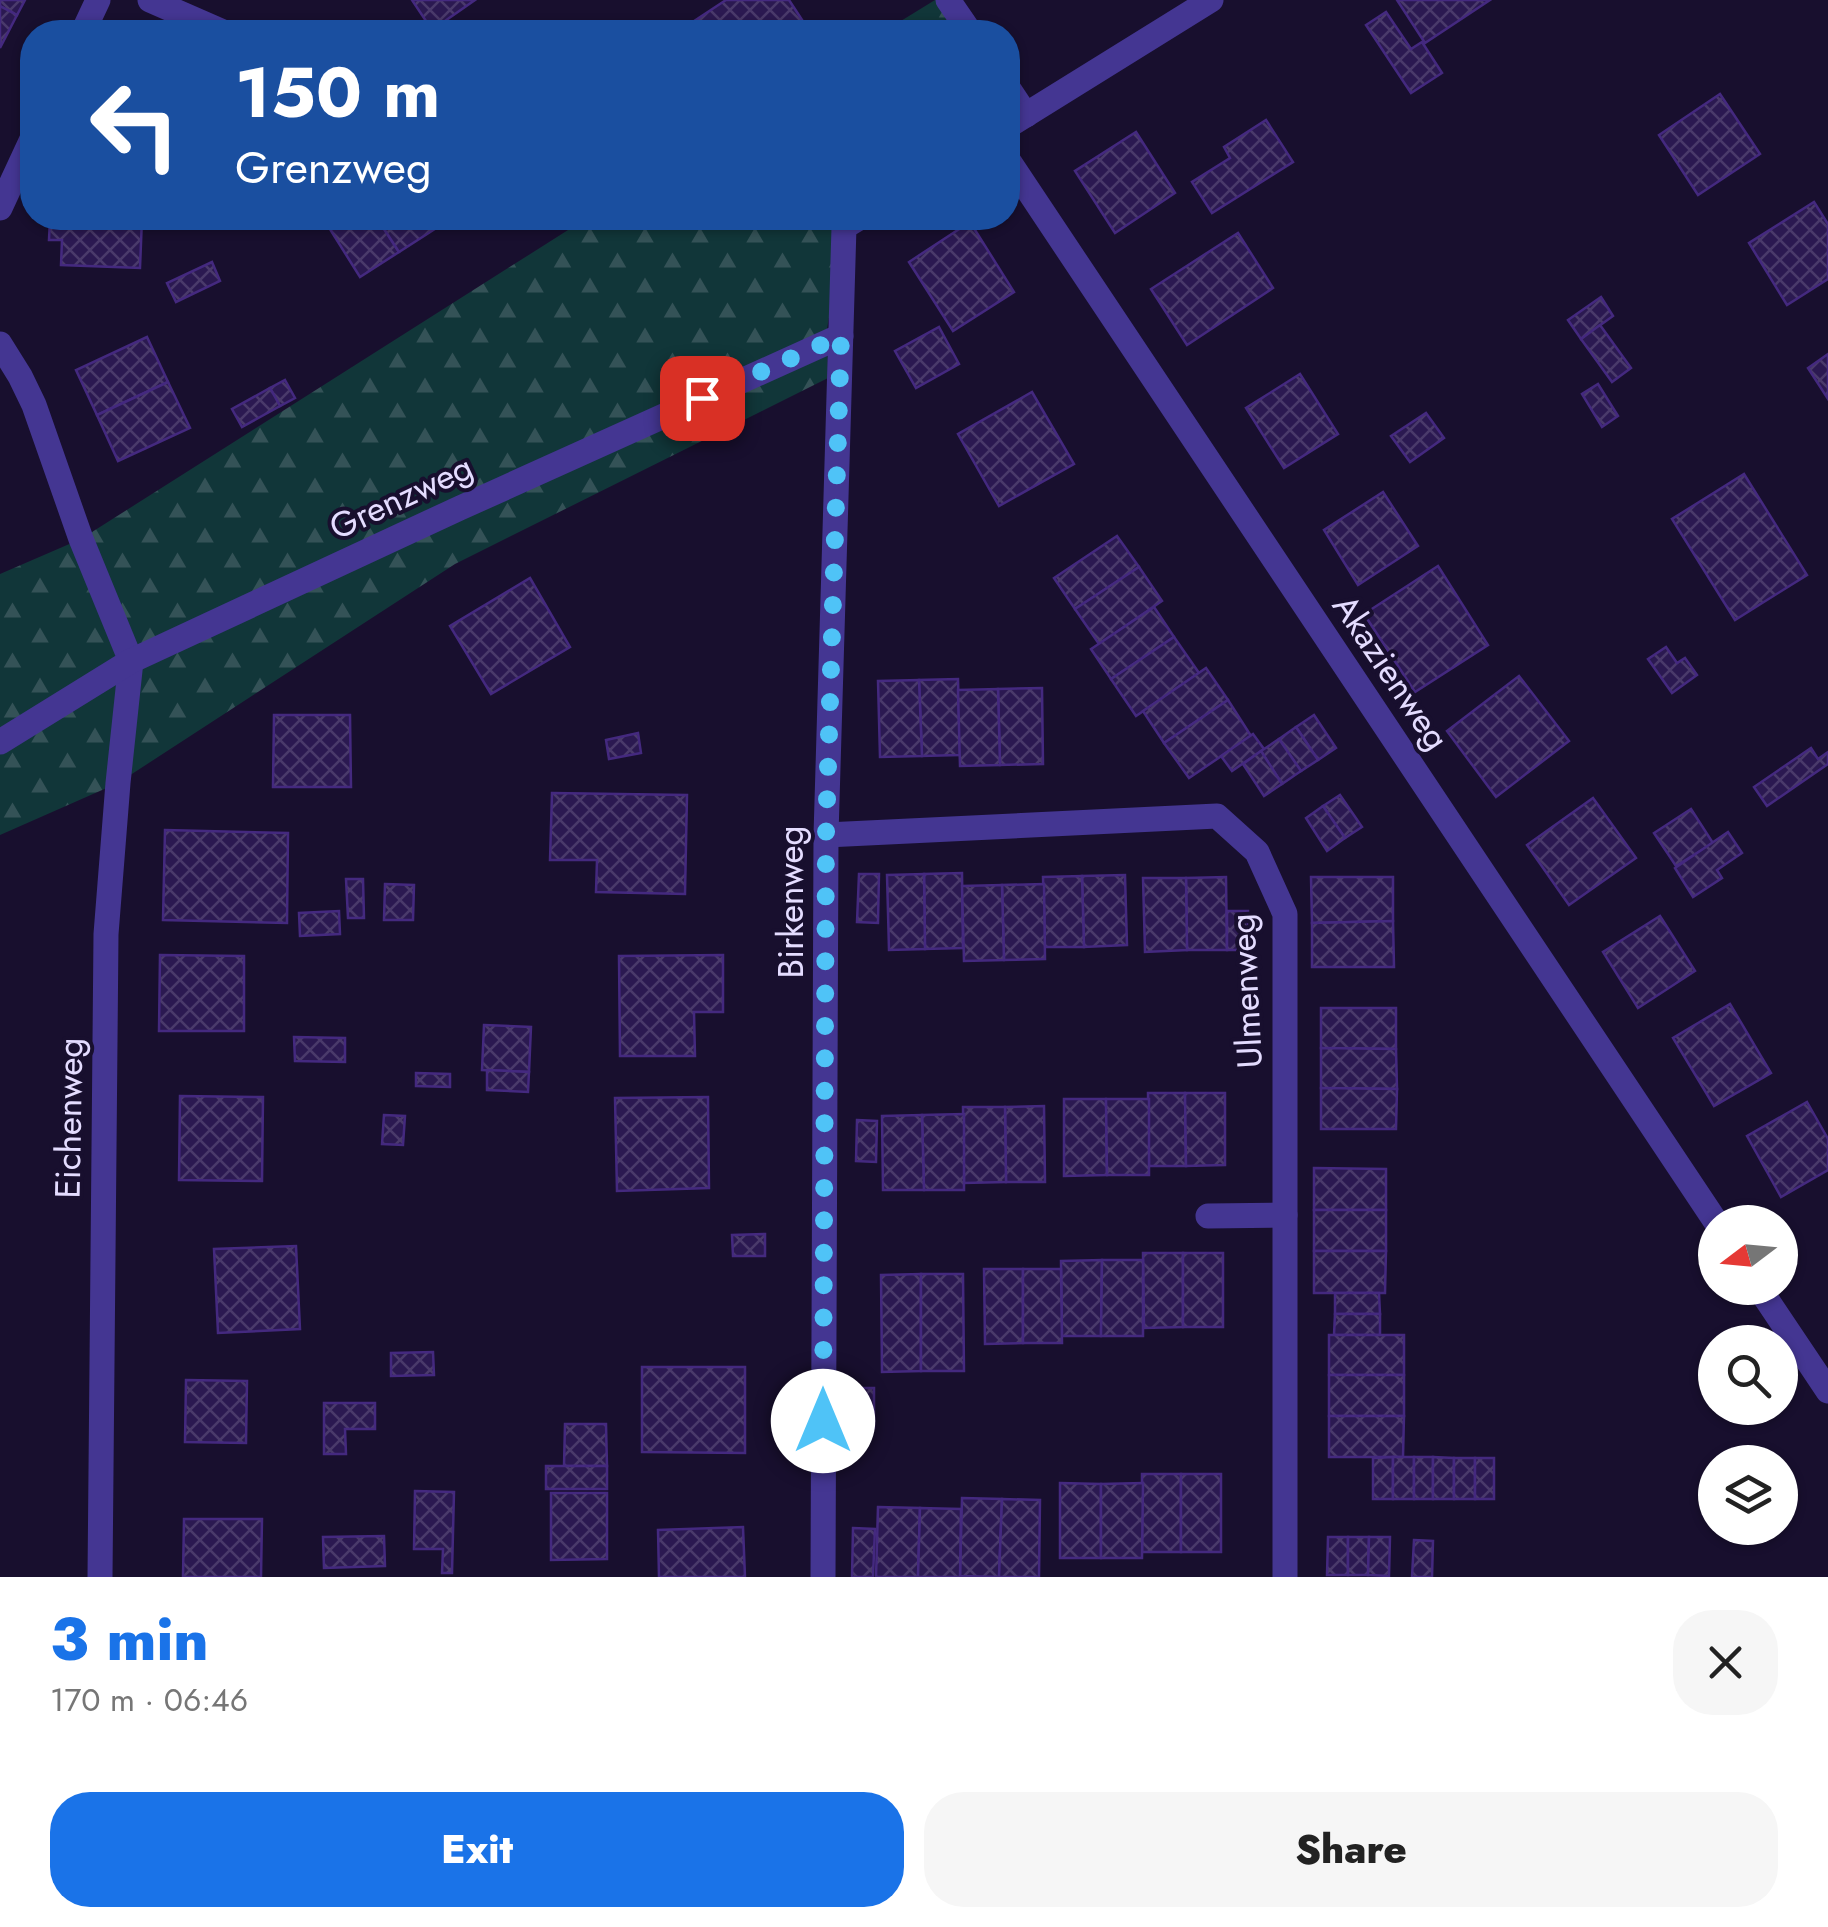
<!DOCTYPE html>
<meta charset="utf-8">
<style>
:root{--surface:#fff;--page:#f6f6f6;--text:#222;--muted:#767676;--accent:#1a73e8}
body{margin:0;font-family:Jost,sans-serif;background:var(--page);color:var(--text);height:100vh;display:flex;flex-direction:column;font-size:38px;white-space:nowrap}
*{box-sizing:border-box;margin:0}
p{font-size:32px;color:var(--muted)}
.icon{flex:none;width:55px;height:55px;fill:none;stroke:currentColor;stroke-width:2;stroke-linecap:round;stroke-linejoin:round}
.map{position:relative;height:1577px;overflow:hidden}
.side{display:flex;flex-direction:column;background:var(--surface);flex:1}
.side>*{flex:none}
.guide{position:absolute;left:20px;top:20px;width:1000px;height:210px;border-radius:40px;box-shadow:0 2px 8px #0004;background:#1a4fa0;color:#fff;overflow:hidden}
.needle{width:65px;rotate:254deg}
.buttons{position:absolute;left:1698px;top:1205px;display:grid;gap:20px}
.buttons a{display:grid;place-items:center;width:100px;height:100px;border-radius:50%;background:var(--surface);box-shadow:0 2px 8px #0004;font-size:50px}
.pin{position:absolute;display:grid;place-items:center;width:85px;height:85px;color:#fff;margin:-42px;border-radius:20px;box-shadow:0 5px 15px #0006}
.me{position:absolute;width:110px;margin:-55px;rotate:0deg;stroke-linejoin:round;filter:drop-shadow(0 0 8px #0008)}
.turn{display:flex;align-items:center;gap:35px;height:210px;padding:0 50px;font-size:45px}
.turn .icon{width:130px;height:130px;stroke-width:2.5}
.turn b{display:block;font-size:70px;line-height:85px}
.round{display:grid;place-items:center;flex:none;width:105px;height:105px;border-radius:40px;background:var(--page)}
.headline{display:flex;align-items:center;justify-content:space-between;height:170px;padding:0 50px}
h1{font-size:60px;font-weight:800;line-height:75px;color:var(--accent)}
.action{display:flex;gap:20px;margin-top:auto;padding:20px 50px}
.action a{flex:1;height:115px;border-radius:40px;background:var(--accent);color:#fff;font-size:40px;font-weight:800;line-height:115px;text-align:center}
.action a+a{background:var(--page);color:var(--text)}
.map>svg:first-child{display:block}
</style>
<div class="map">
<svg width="1828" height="1577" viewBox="0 0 1828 1577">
<defs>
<pattern id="forest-firs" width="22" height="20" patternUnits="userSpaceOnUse" patternTransform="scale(2.5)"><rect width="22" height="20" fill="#113639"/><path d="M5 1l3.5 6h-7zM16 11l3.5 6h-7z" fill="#345257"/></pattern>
<pattern id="building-cross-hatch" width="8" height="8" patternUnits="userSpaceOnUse" patternTransform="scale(2.5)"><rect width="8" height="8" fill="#2b1951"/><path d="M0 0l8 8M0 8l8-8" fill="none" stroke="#4a3a6b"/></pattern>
</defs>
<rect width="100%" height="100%" fill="#180f2e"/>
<g fill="url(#forest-firs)">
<polygon points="935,0 948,0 970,32 883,32"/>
<polygon points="587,218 859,218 844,227 827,329 828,378 455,564 118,783 0,835 0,574 81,539"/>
</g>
<g fill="url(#building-cross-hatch)" stroke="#44297f" stroke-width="2.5">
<polygon points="0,0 25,0 17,15 0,6"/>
<polygon points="412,0 475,0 432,30"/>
<polygon points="726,0 789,0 810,32 697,32 691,23"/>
<polygon points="1397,0 1490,0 1425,43"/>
<polygon points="0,6 17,15 0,48"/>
<polygon points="1386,12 1411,49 1422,42 1442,73 1411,93 1366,25"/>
<polygon points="1720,94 1760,154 1698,195 1659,135"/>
<polygon points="1266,120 1293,162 1212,213 1192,182 1230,158 1224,147"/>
<polygon points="1136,132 1175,193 1115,233 1075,171"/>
<polygon points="1814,202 1828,224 1828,279 1787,305 1749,243"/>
<polygon points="50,218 142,218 140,268 61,265 62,240 49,240"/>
<polygon points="323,218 377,218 399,252 360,277"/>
<polygon points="377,218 431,218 438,227 399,252"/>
<polygon points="970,222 1014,292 953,331 909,262"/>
<polygon points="1238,233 1273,288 1187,345 1151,289"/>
<polygon points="212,262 220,281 176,302 167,283"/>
<polygon points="1601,297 1613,316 1581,339 1568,320"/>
<polygon points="1600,325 1631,368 1612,382 1581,339"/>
<polygon points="939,327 959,364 916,388 895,351"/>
<polygon points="147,337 168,382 97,415 76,370"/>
<polygon points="1828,354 1828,399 1808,368"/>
<polygon points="1300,374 1338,434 1284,468 1246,408"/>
<polygon points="285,380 295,398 280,406 270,388"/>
<polygon points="168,382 190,428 118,461 97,415"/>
<polygon points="1598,384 1618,416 1602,427 1582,394"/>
<polygon points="270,388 280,406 242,427 232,409"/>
<polygon points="1032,392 1074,464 999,506 958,434"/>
<polygon points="1426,413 1444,438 1410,462 1391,436"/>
<polygon points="1744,474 1807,575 1735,620 1672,519"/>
<polygon points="1383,492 1418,546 1358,585 1324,530"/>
<polygon points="1117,536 1139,567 1075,609 1054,578"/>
<polygon points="1438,566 1488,645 1415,692 1364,614"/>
<polygon points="1139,567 1162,601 1099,644 1075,609"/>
<polygon points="530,578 570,647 491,694 450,626"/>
<polygon points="1154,607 1174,637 1111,679 1091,649"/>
<polygon points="1174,637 1199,673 1136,716 1111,679"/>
<polygon points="1666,647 1677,663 1685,658 1697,675 1672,693 1648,659"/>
<polygon points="1206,668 1228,700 1164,743 1143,711"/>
<polygon points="1519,676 1569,741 1496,797 1447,731"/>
<polygon points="958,679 960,755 922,756 919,680"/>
<polygon points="919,680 922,756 880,757 878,681"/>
<polygon points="1042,688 1043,764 1000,765 998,689"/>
<polygon points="998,689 1000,765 960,766 958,690"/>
<polygon points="1228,700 1251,736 1189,778 1164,743"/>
<polygon points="274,715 350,715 351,787 273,787"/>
<polygon points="1314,715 1336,748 1318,760 1296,727"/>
<polygon points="1296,727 1318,760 1301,771 1279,739"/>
<polygon points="638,733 641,753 609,759 606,740"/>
<polygon points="1253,734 1264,749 1232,771 1221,756"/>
<polygon points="1279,739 1301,771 1282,784 1261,751"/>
<polygon points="1811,748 1818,759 1828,752 1828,764 1767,806 1754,787"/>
<polygon points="1261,751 1282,784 1264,796 1243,764"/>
<polygon points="552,793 687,795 685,894 596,892 597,860 550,860"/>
<polygon points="1340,795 1362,827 1345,838 1323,806"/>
<polygon points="1593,798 1636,858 1569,905 1527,845"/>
<polygon points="1323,806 1345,838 1327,851 1306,818"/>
<polygon points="1691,809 1713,843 1676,866 1654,833"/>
<polygon points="165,830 288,833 287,923 163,920"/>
<polygon points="1728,832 1742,853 1717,870 1722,878 1693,897 1675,868"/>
<polygon points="962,873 963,948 925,949 924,874"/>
<polygon points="859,874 879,874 878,923 857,922"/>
<polygon points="924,874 925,949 889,950 887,875"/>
<polygon points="1125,875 1127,945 1084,947 1082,876"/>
<polygon points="1082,876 1084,947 1045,947 1043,877"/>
<polygon points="1226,877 1227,950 1187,950 1186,878"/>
<polygon points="1311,877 1393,877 1393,921 1312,923"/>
<polygon points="1143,878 1186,878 1187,950 1145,952"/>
<polygon points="346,879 363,879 364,918 348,918"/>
<polygon points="385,884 414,885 413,920 384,920"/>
<polygon points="1044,884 1045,959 1004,960 1002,885"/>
<polygon points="1002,885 1004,960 964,961 962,886"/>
<polygon points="339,911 340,934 300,936 299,913"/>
<polygon points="1227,911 1248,911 1249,950 1227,950"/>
<polygon points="1660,916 1695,971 1638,1008 1603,952"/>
<polygon points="1393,921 1394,967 1312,967 1312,923"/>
<polygon points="160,955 244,956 244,1031 159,1031"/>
<polygon points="723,955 723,1012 694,1012 695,1056 620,1056 619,956"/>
<polygon points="1730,1004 1771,1073 1714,1106 1673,1038"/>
<polygon points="1321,1008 1396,1008 1396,1049 1321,1048"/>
<polygon points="484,1025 531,1027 529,1072 482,1070"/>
<polygon points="294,1037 345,1038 345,1062 295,1061"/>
<polygon points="1321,1048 1396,1049 1397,1089 1321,1088"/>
<polygon points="487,1070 529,1072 528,1092 487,1090"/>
<polygon points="416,1073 450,1074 450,1087 416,1086"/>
<polygon points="1321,1088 1397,1089 1396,1129 1321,1129"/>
<polygon points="1148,1093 1185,1093 1186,1166 1149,1166"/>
<polygon points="1185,1093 1225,1093 1225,1165 1186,1166"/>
<polygon points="180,1096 263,1097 262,1181 179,1180"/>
<polygon points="708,1097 709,1188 617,1191 615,1098"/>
<polygon points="1064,1099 1106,1099 1107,1175 1064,1176"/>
<polygon points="1106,1099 1149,1099 1149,1175 1107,1175"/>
<polygon points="1807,1102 1828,1139 1828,1170 1781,1197 1747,1136"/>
<polygon points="1044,1106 1045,1182 1006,1182 1005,1107"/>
<polygon points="963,1107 1005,1107 1006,1182 964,1183"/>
<polygon points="964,1114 964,1190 924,1190 922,1115"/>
<polygon points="384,1115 405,1116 403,1145 382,1144"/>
<polygon points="922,1115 924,1190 883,1190 882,1116"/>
<polygon points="857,1120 877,1121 876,1162 856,1161"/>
<polygon points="1314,1168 1386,1169 1386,1210 1314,1210"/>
<rect x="1314" y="1210" width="72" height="41"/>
<polygon points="765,1234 765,1256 733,1256 732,1235"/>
<polygon points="296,1246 300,1329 218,1333 214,1249"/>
<polygon points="1314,1251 1386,1251 1385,1293 1314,1293"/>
<polygon points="1143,1253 1183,1253 1183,1327 1144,1328"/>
<rect x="1183" y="1253" width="40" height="74"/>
<polygon points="1102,1260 1101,1336 1062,1336 1061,1261"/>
<polygon points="1102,1260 1143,1260 1143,1336 1101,1336"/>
<polygon points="984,1269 1023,1269 1023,1343 985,1344"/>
<polygon points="1023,1269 1061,1269 1062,1343 1023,1343"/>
<polygon points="921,1274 921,1371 882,1372 881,1275"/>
<polygon points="921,1274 963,1274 964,1371 921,1371"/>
<polygon points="1335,1293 1379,1293 1380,1314 1335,1314"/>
<polygon points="1335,1314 1380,1314 1380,1335 1334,1335"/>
<rect x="1329" y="1335" width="75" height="40"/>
<polygon points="433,1352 434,1375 391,1376 391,1353"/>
<polygon points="642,1367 745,1367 745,1453 642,1452"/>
<rect x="1329" y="1375" width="75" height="41"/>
<polygon points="186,1380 247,1381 246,1443 185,1442"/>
<rect x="853" y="1388" width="21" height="40"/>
<polygon points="324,1403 375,1403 375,1429 345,1429 346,1454 324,1454"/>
<polygon points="1329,1416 1404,1416 1403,1457 1329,1457"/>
<polygon points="565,1424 606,1424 607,1466 564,1466"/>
<polygon points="1393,1457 1393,1499 1373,1499 1373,1458"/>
<rect x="1393" y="1457" width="21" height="42"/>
<rect x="1414" y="1457" width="19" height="42"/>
<polygon points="1433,1457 1454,1458 1454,1499 1433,1499"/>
<rect x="1454" y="1458" width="21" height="41"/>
<rect x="1475" y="1458" width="19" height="41"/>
<rect x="546" y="1466" width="61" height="23"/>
<rect x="1142" y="1474" width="39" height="78"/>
<rect x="1181" y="1474" width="40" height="78"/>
<polygon points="1060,1483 1101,1484 1101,1558 1060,1558"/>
<polygon points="1143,1483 1142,1558 1101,1558 1101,1484"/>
<polygon points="415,1491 454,1492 452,1573 442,1573 443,1549 414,1549"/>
<polygon points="551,1493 607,1493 607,1559 551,1560"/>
<polygon points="962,1498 1002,1499 999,1577 960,1576"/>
<polygon points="1002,1499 1040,1500 1039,1577 999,1577"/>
<polygon points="878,1507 920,1508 918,1577 876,1577"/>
<polygon points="920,1508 961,1509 960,1577 918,1577"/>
<polygon points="184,1519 262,1519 261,1577 183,1577"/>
<polygon points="743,1527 745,1577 659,1577 658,1530"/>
<polygon points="853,1528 875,1529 873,1577 852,1577"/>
<polygon points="384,1536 385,1566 324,1568 323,1537"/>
<polygon points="1328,1537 1348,1537 1348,1575 1327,1575"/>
<polygon points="1348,1537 1369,1537 1368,1575 1348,1575"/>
<polygon points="1369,1537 1390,1537 1389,1576 1368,1575"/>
<polygon points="1414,1540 1433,1541 1432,1577 1412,1577"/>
</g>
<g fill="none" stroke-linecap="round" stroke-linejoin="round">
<g stroke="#443692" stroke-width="25">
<polyline points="150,0 223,32"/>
<polyline points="1008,160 1716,1222"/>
<polyline points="1208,1216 1285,1215"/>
<polyline points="1759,1288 1828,1391"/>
</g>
<g stroke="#443692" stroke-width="25">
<polyline points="948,0 970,32"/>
<polyline points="83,32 98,0"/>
<polyline points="1008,88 1026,115"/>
<polyline points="1008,126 1211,0"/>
<polyline points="0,208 32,139"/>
<polyline points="0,344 20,376 34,405 81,539 131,661 118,783 106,934 100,1577"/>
<polyline points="0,742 131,661 460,508 841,336"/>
<polyline points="826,835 1217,816 1257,852 1285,914 1285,1577"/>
<polyline points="823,1577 826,835 844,227 859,218"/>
</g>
</g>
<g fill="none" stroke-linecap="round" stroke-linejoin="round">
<polyline stroke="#4fc3f7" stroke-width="18" stroke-dasharray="0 32.4" points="702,398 841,336 826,834 823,1421"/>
</g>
<g text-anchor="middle" stroke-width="8" stroke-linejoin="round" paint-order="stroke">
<g font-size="35" fill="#e4dcff" stroke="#180f2e">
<text transform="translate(401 497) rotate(-25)" y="12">Grenzweg</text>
<text transform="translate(1391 672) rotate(56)" y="12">Akazienweg</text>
<text transform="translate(791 902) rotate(-90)" y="12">Birkenweg</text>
<text transform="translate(1246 991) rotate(-93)" y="12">Ulmenweg</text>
<text transform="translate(69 1118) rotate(-89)" y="12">Eichenweg</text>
</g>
</g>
</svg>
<div class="buttons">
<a><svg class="needle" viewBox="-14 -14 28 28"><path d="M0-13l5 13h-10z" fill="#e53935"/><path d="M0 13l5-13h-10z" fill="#767676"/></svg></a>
<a><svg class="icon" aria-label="search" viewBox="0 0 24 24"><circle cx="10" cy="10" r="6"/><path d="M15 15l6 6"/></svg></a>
<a><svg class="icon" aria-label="layers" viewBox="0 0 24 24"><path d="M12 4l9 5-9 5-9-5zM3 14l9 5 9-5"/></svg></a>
</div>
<div class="pin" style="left:702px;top:398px;background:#d93025"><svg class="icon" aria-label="arrive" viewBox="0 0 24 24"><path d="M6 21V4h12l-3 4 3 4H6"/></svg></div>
<svg class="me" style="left:823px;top:1421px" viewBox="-20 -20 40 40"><circle r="19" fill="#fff"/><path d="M0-13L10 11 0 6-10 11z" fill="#4fc3f7"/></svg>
<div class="guide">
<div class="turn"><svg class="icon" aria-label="left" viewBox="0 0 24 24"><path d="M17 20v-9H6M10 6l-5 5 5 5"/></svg><div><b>150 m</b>Grenzweg</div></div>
</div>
</div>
<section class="side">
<div class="headline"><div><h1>3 min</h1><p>170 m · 06:46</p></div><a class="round"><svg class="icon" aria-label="close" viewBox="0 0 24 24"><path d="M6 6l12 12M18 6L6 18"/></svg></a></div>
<div class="action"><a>Exit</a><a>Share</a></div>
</section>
